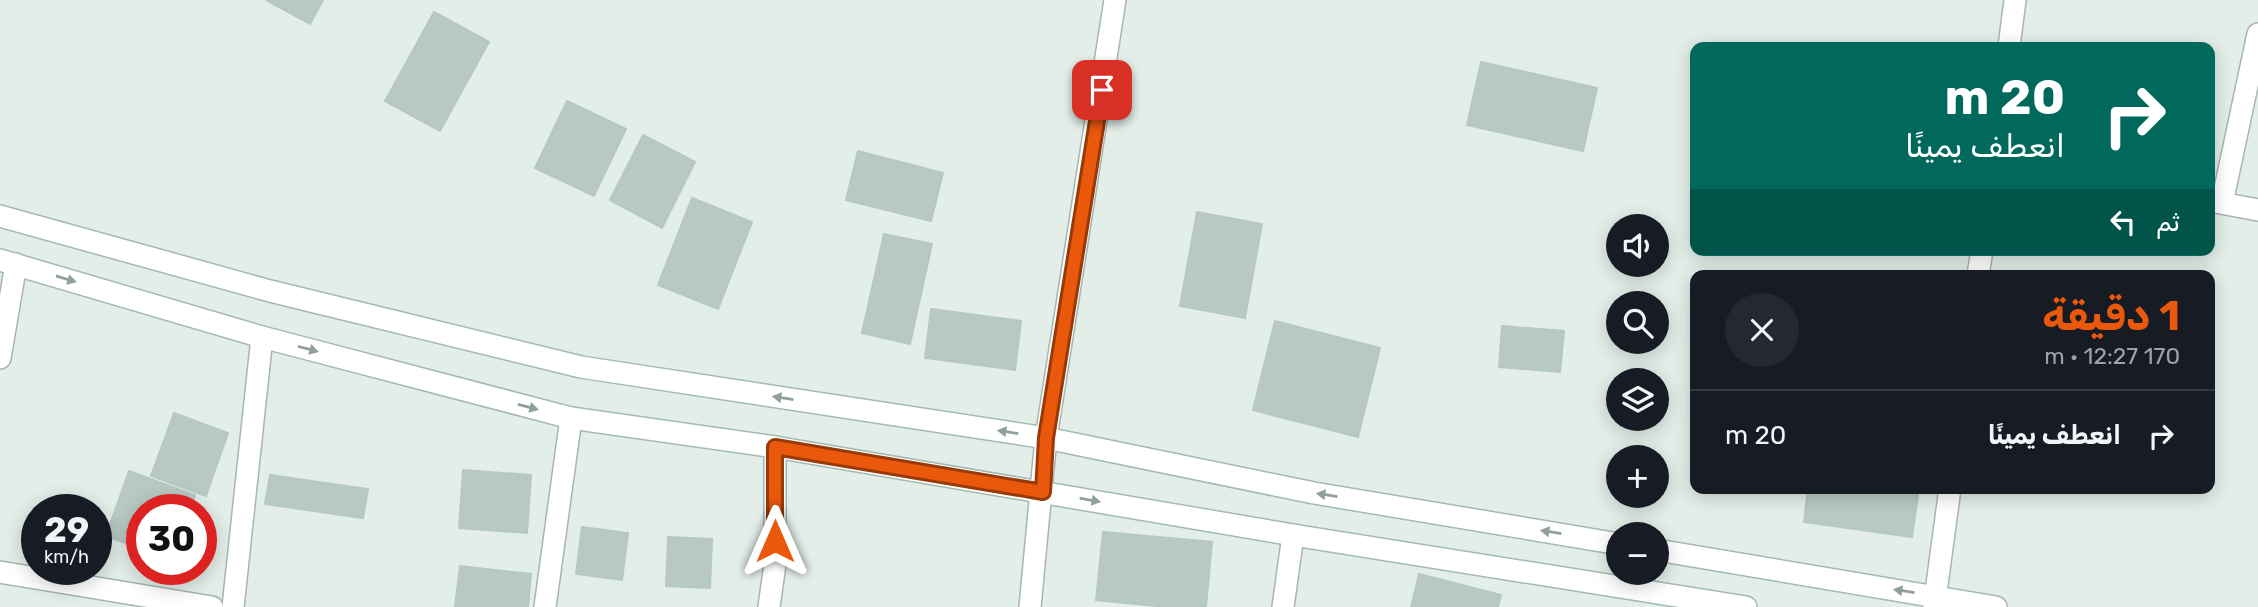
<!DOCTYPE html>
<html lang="ar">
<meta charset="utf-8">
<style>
:root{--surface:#171b24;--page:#242831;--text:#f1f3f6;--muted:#9ea1a6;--line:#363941;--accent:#ea580c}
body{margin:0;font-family:Rubik,"Noto Naskh Arabic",sans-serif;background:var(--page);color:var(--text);direction:rtl;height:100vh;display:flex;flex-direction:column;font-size:26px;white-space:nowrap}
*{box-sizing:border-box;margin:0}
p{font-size:23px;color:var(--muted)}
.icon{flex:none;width:38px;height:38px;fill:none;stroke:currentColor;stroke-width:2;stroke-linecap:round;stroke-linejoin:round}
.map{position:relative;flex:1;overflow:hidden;direction:ltr}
.side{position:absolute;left:1690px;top:270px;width:525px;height:224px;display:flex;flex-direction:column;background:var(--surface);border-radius:14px;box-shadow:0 4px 18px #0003;direction:rtl}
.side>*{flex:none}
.top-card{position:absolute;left:1690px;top:42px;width:525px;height:214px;border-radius:14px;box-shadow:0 4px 18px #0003;direction:rtl;background:#00695c;color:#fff;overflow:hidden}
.buttons{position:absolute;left:1606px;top:214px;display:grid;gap:14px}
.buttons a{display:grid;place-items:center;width:63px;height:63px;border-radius:50%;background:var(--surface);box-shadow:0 4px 18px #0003;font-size:35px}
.speed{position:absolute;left:21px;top:494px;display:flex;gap:14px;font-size:35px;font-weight:700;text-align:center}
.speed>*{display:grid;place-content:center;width:91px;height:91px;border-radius:50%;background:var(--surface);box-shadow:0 4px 18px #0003;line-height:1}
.speed small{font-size:18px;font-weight:400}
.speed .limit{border:10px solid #d22;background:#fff;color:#111}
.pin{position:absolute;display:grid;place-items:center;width:60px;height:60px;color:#fff;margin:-30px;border-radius:14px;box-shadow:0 4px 10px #0006}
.me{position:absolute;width:77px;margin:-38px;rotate:0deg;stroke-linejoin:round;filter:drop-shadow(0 0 5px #0008)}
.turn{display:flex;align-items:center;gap:24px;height:147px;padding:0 35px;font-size:32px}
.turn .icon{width:91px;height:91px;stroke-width:2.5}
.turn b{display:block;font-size:49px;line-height:60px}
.then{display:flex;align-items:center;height:66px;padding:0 35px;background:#0003;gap:14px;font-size:26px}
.round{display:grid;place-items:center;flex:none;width:74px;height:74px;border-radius:37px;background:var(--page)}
.overview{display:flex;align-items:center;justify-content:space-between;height:119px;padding:0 35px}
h1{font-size:42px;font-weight:700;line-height:52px;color:var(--accent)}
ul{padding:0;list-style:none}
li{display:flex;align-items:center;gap:21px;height:91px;padding:0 35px;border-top:2px solid var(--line)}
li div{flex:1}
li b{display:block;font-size:26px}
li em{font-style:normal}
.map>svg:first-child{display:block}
</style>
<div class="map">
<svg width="2258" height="607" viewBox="0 0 2258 607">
<rect width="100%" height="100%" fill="#e3eee9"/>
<g fill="#b8c9c3" stroke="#b5c8c1" stroke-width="2">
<polygon points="266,0 323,0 310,24"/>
<polygon points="434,12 489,42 440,131 385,101"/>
<polygon points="1481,62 1597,88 1583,151 1467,125"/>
<polygon points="567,101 626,129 594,196 535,168"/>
<polygon points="643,135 695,162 662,228 610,200"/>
<polygon points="858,151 943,173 931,221 846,200"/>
<polygon points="692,198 752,222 718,309 658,285"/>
<polygon points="1197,212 1262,224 1245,318 1180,306"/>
<polygon points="884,234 932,244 910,344 862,333"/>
<polygon points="931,309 1021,321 1015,370 925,358"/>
<polygon points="1275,321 1380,348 1358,437 1253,410"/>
<polygon points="1502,326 1564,331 1560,372 1499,367"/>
<polygon points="174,413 228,433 206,496 151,476"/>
<polygon points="463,470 531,475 527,533 459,528"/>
<polygon points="129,471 195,495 190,509 142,509 142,549 106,536"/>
<polygon points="270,475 368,489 363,518 265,504"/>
<polygon points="1808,488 1919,488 1912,537 1804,522"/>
<polygon points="582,527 628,533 622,580 576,574"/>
<polygon points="1103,532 1212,542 1206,607 1166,607 1096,600"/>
<polygon points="668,537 712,539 710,588 666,586"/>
<polygon points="460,566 531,574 528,607 455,607"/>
<polygon points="1419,574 1501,595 1498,607 1411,607"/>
</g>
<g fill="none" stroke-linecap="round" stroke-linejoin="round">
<g stroke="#a5b6b1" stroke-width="24">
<g id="minor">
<polyline points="2009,47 2015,0"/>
<polyline points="2210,201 2258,210"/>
<polyline points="2222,203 2258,34"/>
<polyline points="1978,275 1982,250"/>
<polyline points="0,358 16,264"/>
<polyline points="0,572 212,607"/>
<polyline points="233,607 262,337"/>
<polyline points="545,607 571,418"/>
<polyline points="769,607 775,564 775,447"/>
<polyline points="1030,607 1046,438 1115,0"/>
<polyline points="1283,607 1293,535"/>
<polyline points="1934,607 1950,488"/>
</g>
</g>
<g stroke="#a1bab2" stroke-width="24">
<g id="secondary">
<polyline points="0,216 270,291 581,367 1046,438 1314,493 1619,544"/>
<polyline points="0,260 262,337 571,418 775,447 1293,535 1746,607"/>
<polyline points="1657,550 1996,607"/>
</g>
</g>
<use href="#minor" stroke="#fff" stroke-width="21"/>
<use href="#secondary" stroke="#fff" stroke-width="21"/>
</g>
<defs><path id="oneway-solid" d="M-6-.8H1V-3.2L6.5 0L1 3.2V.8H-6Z" transform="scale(1.75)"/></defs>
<g fill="#90a09c">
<use href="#oneway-solid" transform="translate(66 279) rotate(17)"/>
<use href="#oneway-solid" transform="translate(308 349) rotate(15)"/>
<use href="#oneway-solid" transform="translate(783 398) rotate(-171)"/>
<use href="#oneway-solid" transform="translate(528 407) rotate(15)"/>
<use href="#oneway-solid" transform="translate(1008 432) rotate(-171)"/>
<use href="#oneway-solid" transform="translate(1327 495) rotate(-171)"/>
<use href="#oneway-solid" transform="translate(1090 500) rotate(10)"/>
<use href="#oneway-solid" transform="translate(1551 532) rotate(-171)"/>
<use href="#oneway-solid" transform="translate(1904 591) rotate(-171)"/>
</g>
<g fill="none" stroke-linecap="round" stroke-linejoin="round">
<g stroke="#983908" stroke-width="18">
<polyline id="route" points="775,541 775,447 1043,492 1046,438 1102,90"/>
</g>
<use href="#route" stroke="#ea580c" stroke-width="12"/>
</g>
</svg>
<div class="buttons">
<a><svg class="icon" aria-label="sound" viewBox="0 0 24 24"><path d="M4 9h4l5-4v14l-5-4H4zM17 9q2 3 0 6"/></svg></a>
<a><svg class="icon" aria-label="search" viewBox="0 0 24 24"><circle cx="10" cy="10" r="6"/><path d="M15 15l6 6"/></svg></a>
<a><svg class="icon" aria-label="layers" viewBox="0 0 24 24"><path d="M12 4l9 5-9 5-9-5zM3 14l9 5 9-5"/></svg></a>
<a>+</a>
<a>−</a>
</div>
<div class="speed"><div>29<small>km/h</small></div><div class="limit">30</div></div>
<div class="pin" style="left:1102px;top:90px;background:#d93025"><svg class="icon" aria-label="arrive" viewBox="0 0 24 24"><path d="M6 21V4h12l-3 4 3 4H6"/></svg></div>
<svg class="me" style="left:775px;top:541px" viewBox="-20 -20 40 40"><path d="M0-17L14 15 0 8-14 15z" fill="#ea580c" stroke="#fff" stroke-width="4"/></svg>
<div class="top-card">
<div class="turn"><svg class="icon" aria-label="right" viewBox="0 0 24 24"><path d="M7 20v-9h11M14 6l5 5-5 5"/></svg><div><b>20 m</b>انعطف يمينًا</div></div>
<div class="then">ثم<svg class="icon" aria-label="left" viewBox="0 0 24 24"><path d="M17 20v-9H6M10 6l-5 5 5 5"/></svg></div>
</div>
<section class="side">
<div class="overview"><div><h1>1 دقيقة</h1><p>170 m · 12:27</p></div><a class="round"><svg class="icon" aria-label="close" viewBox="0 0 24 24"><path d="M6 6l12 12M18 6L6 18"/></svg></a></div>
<ul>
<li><svg class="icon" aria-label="right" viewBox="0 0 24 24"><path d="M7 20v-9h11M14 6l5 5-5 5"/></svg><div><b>انعطف يمينًا</b></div><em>20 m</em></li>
</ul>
</section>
</div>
